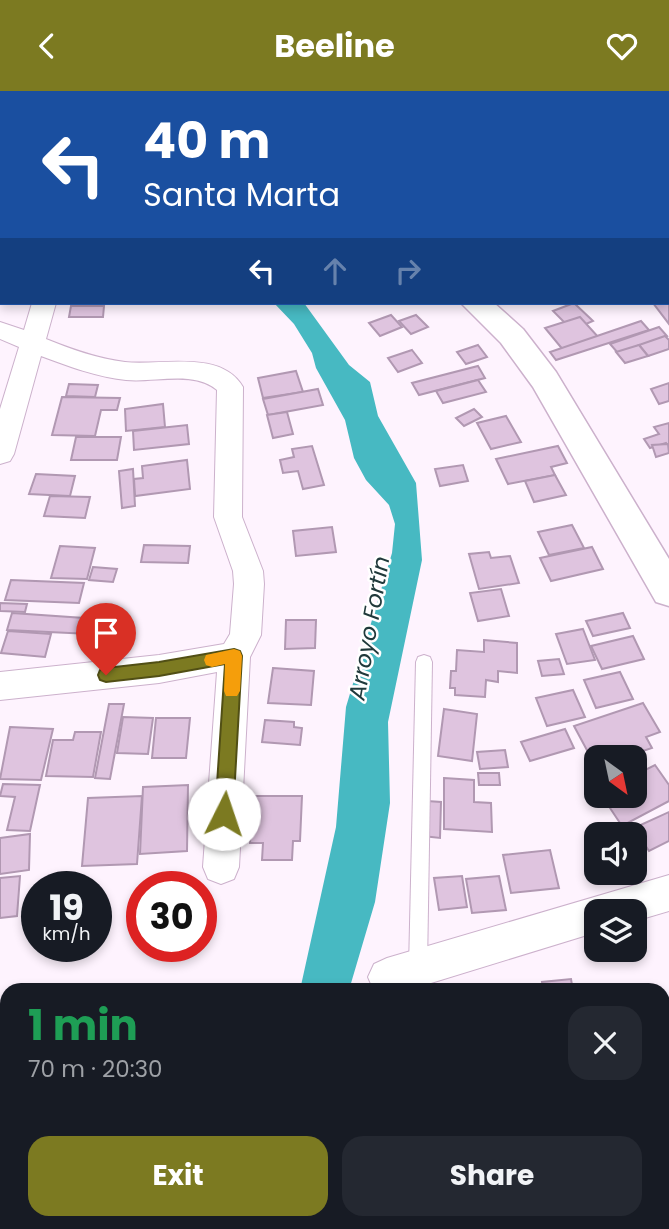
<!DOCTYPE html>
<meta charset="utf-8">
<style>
:root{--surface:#171b24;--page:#242831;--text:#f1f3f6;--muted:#9ea1a6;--accent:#7c7a21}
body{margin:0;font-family:Poppins,sans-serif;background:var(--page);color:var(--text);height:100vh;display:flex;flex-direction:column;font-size:26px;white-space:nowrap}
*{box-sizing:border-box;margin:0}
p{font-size:23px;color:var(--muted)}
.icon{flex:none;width:38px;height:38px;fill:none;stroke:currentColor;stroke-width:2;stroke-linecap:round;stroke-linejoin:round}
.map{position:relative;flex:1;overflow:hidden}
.details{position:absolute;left:0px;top:892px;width:670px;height:247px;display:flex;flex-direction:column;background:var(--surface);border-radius:21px 21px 0 0;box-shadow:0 4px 10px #0003}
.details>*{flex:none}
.banner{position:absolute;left:0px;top:0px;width:670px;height:214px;box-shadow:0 4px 10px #0003;background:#1a4fa0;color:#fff;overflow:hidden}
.needle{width:46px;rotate:147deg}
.buttons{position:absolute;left:584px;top:654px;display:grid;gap:14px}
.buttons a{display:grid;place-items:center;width:63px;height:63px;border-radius:14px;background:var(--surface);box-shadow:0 4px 10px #0003;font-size:35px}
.speed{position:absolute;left:21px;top:780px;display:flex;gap:14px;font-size:35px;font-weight:700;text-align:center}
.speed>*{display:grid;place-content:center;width:91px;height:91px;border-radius:50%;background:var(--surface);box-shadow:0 4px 10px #0003;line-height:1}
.speed small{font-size:18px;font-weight:400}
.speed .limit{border:10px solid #d22;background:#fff;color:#111}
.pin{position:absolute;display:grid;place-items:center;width:60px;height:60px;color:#fff;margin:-72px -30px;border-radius:50% 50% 50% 0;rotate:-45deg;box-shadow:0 0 7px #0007}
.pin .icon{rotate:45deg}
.me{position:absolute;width:77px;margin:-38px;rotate:4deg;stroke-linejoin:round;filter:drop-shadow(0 0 5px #0008)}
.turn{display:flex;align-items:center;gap:24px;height:147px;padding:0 28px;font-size:32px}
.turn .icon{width:91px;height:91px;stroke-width:2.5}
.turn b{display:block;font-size:49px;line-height:60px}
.lanes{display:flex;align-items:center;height:66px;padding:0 28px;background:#0003;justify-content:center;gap:35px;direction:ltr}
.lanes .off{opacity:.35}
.round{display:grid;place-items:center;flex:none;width:74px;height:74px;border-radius:21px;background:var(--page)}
.summary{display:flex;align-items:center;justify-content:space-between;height:119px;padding:0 28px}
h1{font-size:42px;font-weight:700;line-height:52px;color:#1e9e55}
.button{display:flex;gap:14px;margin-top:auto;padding:14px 28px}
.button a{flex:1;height:80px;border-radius:21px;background:var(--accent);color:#fff;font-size:28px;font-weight:700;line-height:80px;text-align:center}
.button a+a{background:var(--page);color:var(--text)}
header{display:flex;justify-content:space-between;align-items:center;height:91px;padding:0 28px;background:var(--accent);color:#fff;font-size:32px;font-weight:700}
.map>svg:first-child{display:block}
</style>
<header><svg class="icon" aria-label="back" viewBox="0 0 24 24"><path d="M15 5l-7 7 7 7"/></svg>Beeline<svg class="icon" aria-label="heart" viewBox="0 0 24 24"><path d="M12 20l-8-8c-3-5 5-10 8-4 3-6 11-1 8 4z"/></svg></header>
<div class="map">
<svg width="669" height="1138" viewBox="0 0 669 1138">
<rect width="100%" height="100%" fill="#fef3fe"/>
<g fill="#47b9c2">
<polygon points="274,212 304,212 349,274 370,291 378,325 416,392 422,469 388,631 390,712 375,811 349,899 300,899 336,736 346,616 392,462 395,433 389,414 366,389 354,367 345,329 316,277 312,262 294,233"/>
<polygon points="308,1132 404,1132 405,1138 306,1138"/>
</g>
<g fill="#dfc4df" stroke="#b198b2" stroke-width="2">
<polygon points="669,116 669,233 653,212 668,212"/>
<polygon points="574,212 593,230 572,239 553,220"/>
<polygon points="71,215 104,215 103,226 69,226"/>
<polygon points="391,224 402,236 380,245 369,232"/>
<polygon points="416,224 428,236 411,243 399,230"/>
<polygon points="580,226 600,248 564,260 545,237"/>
<polygon points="641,230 649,239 556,269 550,261"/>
<polygon points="659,236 667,245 618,262 610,253"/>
<polygon points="665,245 669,249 669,258 648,265 639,254"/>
<polygon points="478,254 487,266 466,273 457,261"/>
<polygon points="639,254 648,265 625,272 616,261"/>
<polygon points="412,259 422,272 398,281 388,267"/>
<polygon points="478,275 485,287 419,304 412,292"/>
<polygon points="296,280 303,301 263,307 258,287"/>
<polygon points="478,289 486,301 443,312 436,300"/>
<polygon points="669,292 669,310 659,313 651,298"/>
<polygon points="69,293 98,294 95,306 66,305"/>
<polygon points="318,298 323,314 268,324 263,308"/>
<polygon points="62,306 120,307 117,319 101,319 95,345 52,344"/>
<polygon points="163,313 165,336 126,340 125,318"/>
<polygon points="474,318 482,326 464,335 456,327"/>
<polygon points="287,321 293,343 273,347 267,324"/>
<polygon points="506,325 521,351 491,358 477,332"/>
<polygon points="669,332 669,357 666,352 650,357 644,348 659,343 654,336"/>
<polygon points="187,334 189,353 134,359 133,340"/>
<polygon points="76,346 121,346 117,369 71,369"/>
<polygon points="668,353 669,362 656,366 652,354"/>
<polygon points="312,355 324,394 303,398 298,380 283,382 280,369 294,366 292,358"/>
<polygon points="558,355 567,372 551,376 555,384 508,393 496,368"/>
<polygon points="187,369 190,398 135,405 134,388 143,387 142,375"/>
<polygon points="463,374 468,390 440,395 435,378"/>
<polygon points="133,378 135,415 122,417 119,380"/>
<polygon points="36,383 75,385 70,405 29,403"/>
<polygon points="555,384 566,404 534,411 525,390"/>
<polygon points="50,405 90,406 85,427 44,425"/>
<polygon points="572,434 584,457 549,464 538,441"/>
<polygon points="332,436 336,461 296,465 293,440"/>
<polygon points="144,454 190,455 188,472 141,471"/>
<polygon points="60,455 95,457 87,488 51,487"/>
<polygon points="592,456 603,478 551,490 540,467"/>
<polygon points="489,461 491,467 510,465 519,492 479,498 469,463"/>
<polygon points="93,476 117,478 113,491 89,489"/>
<polygon points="11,489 84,492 79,512 5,509"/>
<polygon points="501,498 509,525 478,530 470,502"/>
<polygon points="0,512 27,513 25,521 0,520"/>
<polygon points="12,522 113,529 111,544 7,539"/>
<polygon points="623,522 630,537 593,545 586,530"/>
<polygon points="286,529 316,529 315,557 285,558"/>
<polygon points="583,538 595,569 567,573 556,543"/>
<polygon points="8,540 51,543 45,566 1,562"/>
<polygon points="633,545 644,568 602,578 591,555"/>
<polygon points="484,549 517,552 517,582 498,580 498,591 486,589 485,606 455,604 455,597 450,597 451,580 456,580 457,559 484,561"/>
<polygon points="559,568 564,583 542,585 538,570"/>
<polygon points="273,577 314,580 311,614 268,612"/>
<polygon points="620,581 633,608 596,617 584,589"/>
<polygon points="573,599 585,626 547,635 536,607"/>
<polygon points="643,612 660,641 646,646 652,657 622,667 597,667 596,676 574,635"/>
<polygon points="109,613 124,613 110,688 95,687"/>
<polygon points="444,618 477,623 472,670 438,665"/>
<polygon points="123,626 153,627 148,663 117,662"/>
<polygon points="156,627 190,627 186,667 152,667"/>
<polygon points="265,629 294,631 294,636 302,637 300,654 262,651"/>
<polygon points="10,636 53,638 41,689 0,688"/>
<polygon points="565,638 574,657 530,670 521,651"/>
<polygon points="75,641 101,641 93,686 46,685 53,649 73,649"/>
<polygon points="505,659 508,676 480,678 477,661"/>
<polygon points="655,674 669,694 669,710 622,735 602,705 635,705 635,684"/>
<polygon points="478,682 499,682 500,694 479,694"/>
<polygon points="444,687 474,689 474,711 491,712 492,741 444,738"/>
<polygon points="3,693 40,694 30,740 7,739 15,706 0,705"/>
<polygon points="188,694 187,760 140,763 143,696"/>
<polygon points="142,705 137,773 82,775 88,707"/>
<polygon points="252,705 302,705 300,750 293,750 292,769 262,769 263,752 250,752"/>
<polygon points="427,710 441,711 440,747 423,745"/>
<polygon points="669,721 669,750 649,760 634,737"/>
<polygon points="30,743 29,779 0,783 0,747"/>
<polygon points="550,759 559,797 511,802 503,764"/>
<polygon points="20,785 17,825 0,827 0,787"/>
<polygon points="462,785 467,816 439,819 434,787"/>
<polygon points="499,785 506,819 472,822 466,788"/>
<polygon points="571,888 573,900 543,900 542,891"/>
<polygon points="669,1064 669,1084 663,1085 663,1066"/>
<polygon points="667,1090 669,1117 663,1118 663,1091"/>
</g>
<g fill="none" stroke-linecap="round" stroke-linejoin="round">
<g stroke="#ccb1cc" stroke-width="2">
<polygon id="lane" points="424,564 430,566 432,571 427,877 425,884 418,886 411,884 409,877 416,571 418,566"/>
</g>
<g stroke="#ccb1cc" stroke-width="2">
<g id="street">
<polygon points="582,0 603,0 604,2 583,2"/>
<rect x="668" y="70" width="1" height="14"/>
<path d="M32,212H56L46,248C71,258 98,268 125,271C161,275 221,258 243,296L242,426L263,480L264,493L261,544L250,566L239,776L234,788L221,793L208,788L203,776L217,581L159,592L0,609V581L159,564L224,553L230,543L234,493L233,480L214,426L217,299C193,279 155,292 126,289C97,286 68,275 41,265L14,363L10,370L0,373V318L19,256L0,248V231L24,239Z"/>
<polygon points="669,784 669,820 635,830 635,821 597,821 597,841 405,900 374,900 368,886 374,873 387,867"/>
</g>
</g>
<g stroke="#ccb1cc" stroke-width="3">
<g id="secondary">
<rect x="376" y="0" width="24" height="2"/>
<polygon points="0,36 2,37 2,53 0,52"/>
<polygon points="461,212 494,212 523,238 556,281 669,468 669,515 656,511 533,296 501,252"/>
</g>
</g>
<use href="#lane" fill="#fff" fill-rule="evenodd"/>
<use href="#street" fill="#fff" fill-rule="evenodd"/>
<use href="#secondary" fill="#fff" fill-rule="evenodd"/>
</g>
<polygon fill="#7c7a21" stroke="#514f15" stroke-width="2" points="234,558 240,560 242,565 233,723 230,729 224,732 218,729 215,723 225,573 159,585 106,591 100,589 98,584 100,579 106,577 159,571"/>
<polygon fill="#f59e0b" points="234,558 240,560 242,565 240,600 237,605 226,605 224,600 225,573 212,576 206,574 204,569 206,564"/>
<g text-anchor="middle" stroke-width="5" stroke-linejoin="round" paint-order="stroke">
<g font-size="23" font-style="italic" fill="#20393b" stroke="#fff">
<text transform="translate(369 537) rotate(-80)" y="8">Arroyo Fortín</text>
</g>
</g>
</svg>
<div class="buttons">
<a><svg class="needle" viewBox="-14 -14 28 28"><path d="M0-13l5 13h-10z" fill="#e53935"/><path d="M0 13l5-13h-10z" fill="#9ea1a6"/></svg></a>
<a><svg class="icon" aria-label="sound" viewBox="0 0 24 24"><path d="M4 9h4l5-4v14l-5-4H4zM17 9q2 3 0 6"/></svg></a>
<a><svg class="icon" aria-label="layers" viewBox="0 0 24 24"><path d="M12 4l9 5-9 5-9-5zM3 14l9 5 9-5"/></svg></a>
</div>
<div class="speed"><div>19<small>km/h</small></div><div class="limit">30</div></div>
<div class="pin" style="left:106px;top:584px;background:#d93025"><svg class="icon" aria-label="arrive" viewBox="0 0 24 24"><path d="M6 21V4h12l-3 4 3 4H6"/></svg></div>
<svg class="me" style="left:224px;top:723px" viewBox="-20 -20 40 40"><circle r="19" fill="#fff"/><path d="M0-13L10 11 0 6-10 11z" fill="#7c7a21"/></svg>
<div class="banner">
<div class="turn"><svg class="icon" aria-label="left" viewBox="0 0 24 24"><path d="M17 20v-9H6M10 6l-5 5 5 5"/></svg><div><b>40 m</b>Santa Marta</div></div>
<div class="lanes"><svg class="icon" aria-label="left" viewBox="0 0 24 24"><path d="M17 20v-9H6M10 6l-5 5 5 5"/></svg><svg class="icon off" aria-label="ahead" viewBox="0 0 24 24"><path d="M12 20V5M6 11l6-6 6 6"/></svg><svg class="icon off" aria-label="right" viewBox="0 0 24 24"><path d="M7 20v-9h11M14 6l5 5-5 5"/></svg></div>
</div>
<section class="details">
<div class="summary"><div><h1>1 min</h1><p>70 m · 20:30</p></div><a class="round"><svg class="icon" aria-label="close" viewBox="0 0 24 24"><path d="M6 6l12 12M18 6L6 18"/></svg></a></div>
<div class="button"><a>Exit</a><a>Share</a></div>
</section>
</div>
